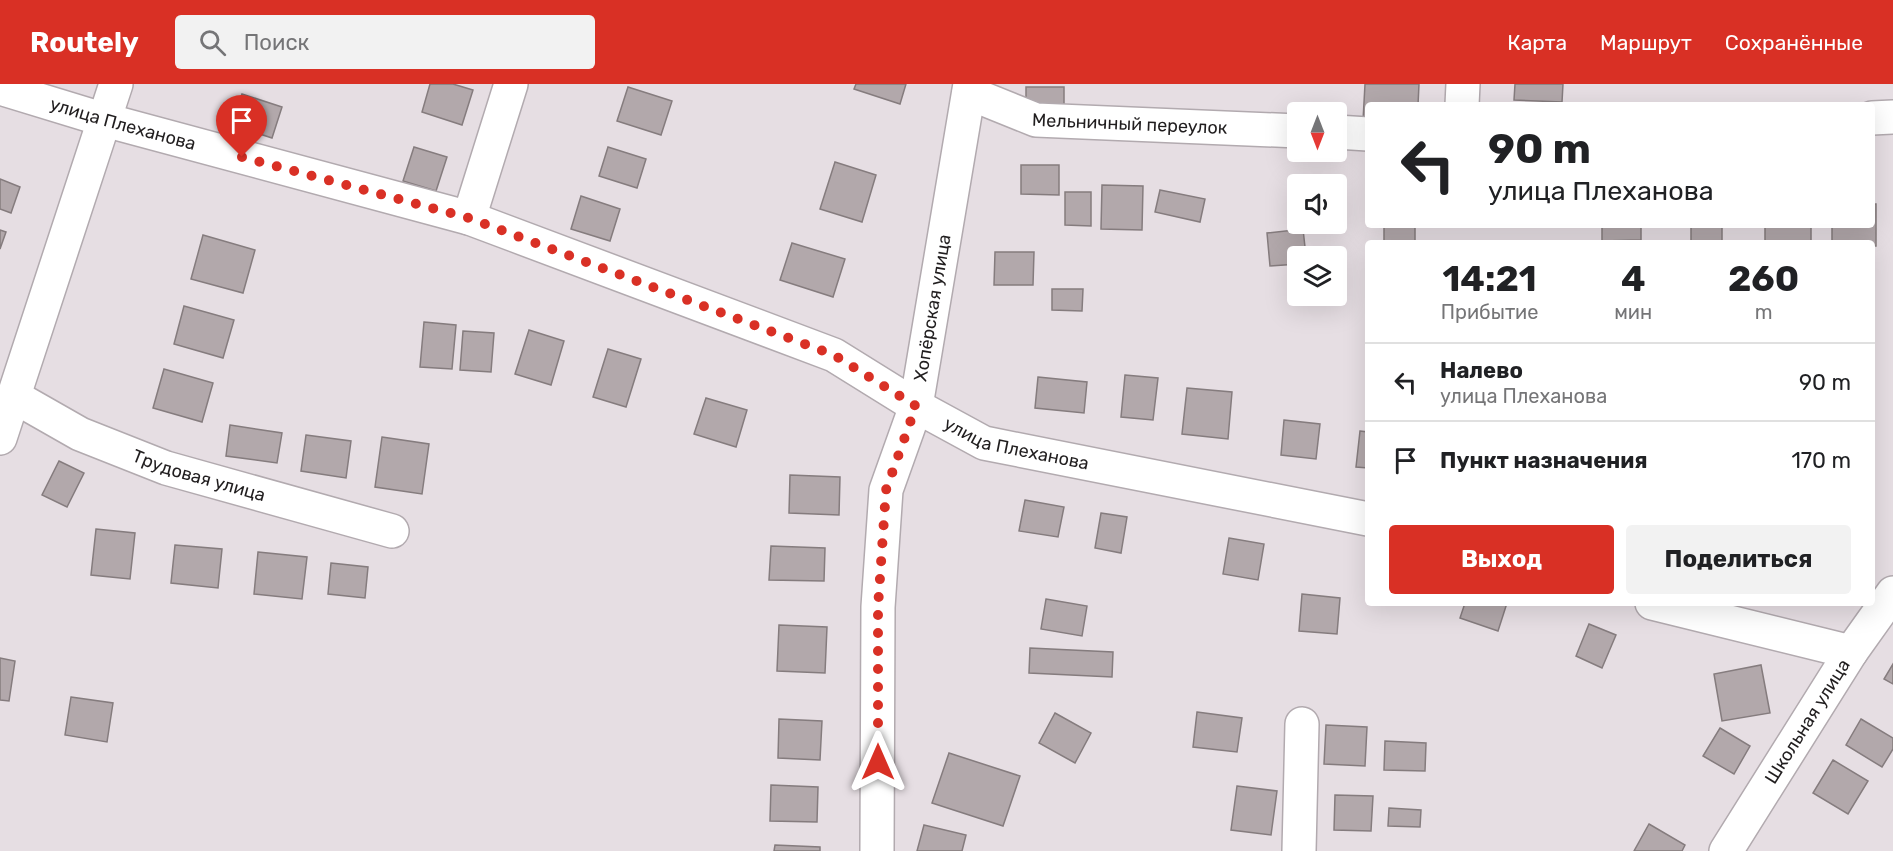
<!DOCTYPE html>
<html lang="ru">
<meta charset="utf-8">
<style>
:root{--surface:#fff;--page:#f2f2f2;--text:#202124;--muted:#757577;--line:#e0e0e0;--accent:#d93025}
body{margin:0;font-family:Rubik,sans-serif;background:var(--page);color:var(--text);height:100vh;display:flex;flex-direction:column;font-size:22px;white-space:nowrap}
*{box-sizing:border-box;margin:0}
p{font-size:20px;color:var(--muted)}
.icon{flex:none;width:33px;height:33px;fill:none;stroke:currentColor;stroke-width:2;stroke-linecap:round;stroke-linejoin:round}
.map{position:relative;flex:1;overflow:hidden}
.details{position:absolute;left:1365px;top:156px;width:510px;height:366px;display:flex;flex-direction:column;background:var(--surface);border-radius:6px;box-shadow:0 6px 24px #0002}
.details>*{flex:none}
.guide{position:absolute;left:1365px;top:18px;width:510px;height:126px;border-radius:6px;box-shadow:0 6px 24px #0002;background:#fff;color:var(--text);overflow:hidden}
.needle{width:39px;rotate:180deg}
.buttons{position:absolute;left:1287px;top:18px;display:grid;gap:12px}
.buttons a{display:grid;place-items:center;width:60px;height:60px;border-radius:6px;background:var(--surface);box-shadow:0 6px 24px #0002;font-size:30px}
.pin{position:absolute;display:grid;place-items:center;width:51px;height:51px;color:#fff;margin:-62px -26px;border-radius:50% 50% 50% 0;rotate:-45deg;box-shadow:0 0 6px #0007}
.pin .icon{rotate:45deg}
.me{position:absolute;width:66px;margin:-33px;rotate:0deg;stroke-linejoin:round;filter:drop-shadow(0 0 4px #0008)}
.turn{display:flex;align-items:center;gap:21px;height:126px;padding:0 24px;font-size:27px}
.turn .icon{width:78px;height:78px;stroke-width:2.5}
.turn b{display:block;font-size:42px;line-height:51px}
.eta{display:flex;justify-content:space-evenly;align-items:center;height:102px;text-align:center}
.eta b{font-size:36px;font-weight:700;line-height:42px}
.button{display:flex;gap:12px;margin-top:auto;padding:12px 24px}
.button a{flex:1;height:69px;border-radius:6px;background:var(--accent);color:#fff;font-size:24px;font-weight:700;line-height:69px;text-align:center}
.button a+a{background:var(--page);color:var(--text)}
ul{padding:0;list-style:none}
li{display:flex;align-items:center;gap:18px;height:78px;padding:0 24px;border-top:2px solid var(--line)}
li div{flex:1}
li b{display:block;font-size:22px}
li em{font-style:normal}
header{display:flex;align-items:center;gap:36px;box-sizing:border-box;height:84px;padding:0 30px;background:var(--accent);color:#fff}
header strong{font-size:28px}
nav{display:flex;gap:33px;margin-inline-start:auto;font-size:21px}
.search{width:420px;height:54px;background:var(--page);display:flex;align-items:center;gap:15px;box-sizing:border-box;padding:0 21px;border-radius:6px;color:var(--muted);font-size:22px}
.map>svg:first-child{display:block}
</style>
<header>
<strong>Routely</strong>
<div class="search"><svg class="icon" aria-label="search" viewBox="0 0 24 24"><circle cx="10" cy="10" r="6"/><path d="M15 15l6 6"/></svg>Поиск</div>
<nav><a>Карта</a><a>Маршрут</a><a>Сохранённые</a></nav>
</header>
<div class="map">
<svg width="1893" height="767" viewBox="0 0 1893 767">
<rect width="100%" height="100%" fill="#e6dee3"/>
<g fill="#b2a8ab" stroke="#857c7e" stroke-width="1.5">
<polygon points="430,0 453,0 473,6 462,41 422,28"/>
<polygon points="856,0 906,0 900,20 854,5"/>
<polygon points="1365,0 1419,0 1418,21 1368,21 1368,37 1363,37"/>
<polygon points="1515,0 1563,0 1562,18 1514,16"/>
<polygon points="628,3 672,17 661,51 617,37"/>
<rect x="1026" y="3" width="38" height="23"/>
<polygon points="242,10 282,23 272,54 232,41"/>
<polygon points="414,63 447,73 436,107 403,97"/>
<polygon points="608,63 646,75 637,104 599,92"/>
<polygon points="835,78 876,91 862,138 820,125"/>
<polygon points="1021,81 1059,81 1059,111 1021,110"/>
<polygon points="0,95 20,103 11,129 0,125"/>
<polygon points="1102,101 1143,102 1142,146 1101,145"/>
<polygon points="1160,106 1205,115 1200,138 1155,128"/>
<polygon points="1065,108 1091,108 1091,142 1065,141"/>
<polygon points="581,112 620,125 610,157 571,145"/>
<polygon points="1872,120 1876,120 1876,162 1872,162 1872,159 1832,159 1832,141 1872,141"/>
<rect x="1384" y="141" width="31" height="18"/>
<polygon points="1602,141 1641,141 1641,156 1602,157"/>
<rect x="1691" y="141" width="31" height="18"/>
<rect x="1765" y="141" width="46" height="18"/>
<polygon points="1303,145 1306,172 1298,172 1298,180 1270,182 1267,149"/>
<polygon points="0,146 6,148 0,165"/>
<polygon points="203,151 255,166 243,209 191,195"/>
<polygon points="792,159 845,175 833,213 780,196"/>
<polygon points="995,168 1034,168 1033,201 994,201"/>
<polygon points="1052,205 1083,205 1082,227 1052,226"/>
<polygon points="184,222 234,236 223,274 174,260"/>
<polygon points="424,238 456,241 452,285 420,283"/>
<polygon points="529,246 564,257 551,301 515,290"/>
<polygon points="463,247 494,249 491,288 460,286"/>
<polygon points="608,265 641,275 626,323 593,313"/>
<polygon points="164,285 213,299 202,338 153,324"/>
<polygon points="1125,291 1158,294 1153,336 1121,333"/>
<polygon points="1038,293 1087,298 1084,329 1035,324"/>
<polygon points="1187,304 1232,308 1228,355 1182,350"/>
<polygon points="706,314 747,326 736,363 694,350"/>
<polygon points="1284,336 1320,340 1316,375 1281,371"/>
<polygon points="230,341 282,349 277,379 226,372"/>
<polygon points="1360,347 1368,348 1368,384 1356,383"/>
<polygon points="306,351 351,357 346,394 301,387"/>
<polygon points="382,353 429,360 422,410 375,403"/>
<polygon points="59,377 84,389 67,423 42,411"/>
<polygon points="790,391 840,393 839,431 789,429"/>
<polygon points="1025,416 1064,423 1058,453 1019,447"/>
<polygon points="1101,429 1127,433 1121,469 1095,464"/>
<polygon points="96,445 135,449 130,495 91,491"/>
<polygon points="1229,454 1264,460 1258,496 1223,490"/>
<polygon points="175,461 222,465 218,504 171,499"/>
<polygon points="771,462 825,464 824,497 769,496"/>
<polygon points="258,468 307,473 302,515 254,510"/>
<polygon points="331,479 368,483 365,514 328,510"/>
<polygon points="1302,510 1340,514 1337,550 1299,547"/>
<polygon points="1046,515 1087,522 1082,552 1041,545"/>
<polygon points="1465,519 1507,519 1498,547 1460,534"/>
<polygon points="1589,540 1616,551 1602,584 1576,572"/>
<polygon points="779,541 827,543 825,589 777,587"/>
<polygon points="1030,564 1113,568 1112,593 1029,589"/>
<polygon points="0,574 15,577 9,617 0,616"/>
<polygon points="1893,580 1893,600 1884,595"/>
<polygon points="1761,581 1770,629 1722,637 1714,590"/>
<polygon points="71,613 113,619 107,658 65,651"/>
<polygon points="1197,628 1242,634 1237,668 1193,663"/>
<polygon points="1055,629 1091,649 1075,679 1039,659"/>
<polygon points="779,635 822,637 820,676 778,674"/>
<polygon points="1861,635 1893,654 1893,665 1882,683 1846,661"/>
<polygon points="1326,641 1367,643 1365,682 1324,680"/>
<polygon points="1720,644 1750,662 1734,690 1703,672"/>
<polygon points="1385,657 1426,659 1425,687 1384,686"/>
<polygon points="949,669 1020,692 1003,742 932,719"/>
<polygon points="1833,676 1868,697 1848,730 1813,709"/>
<polygon points="771,701 818,703 817,738 770,737"/>
<polygon points="1237,702 1277,707 1271,751 1231,746"/>
<polygon points="1335,711 1373,712 1371,747 1334,746"/>
<polygon points="1389,724 1421,726 1420,743 1388,742"/>
<polygon points="1649,740 1685,761 1682,767 1634,767"/>
<polygon points="924,741 966,751 962,767 917,767"/>
<polygon points="775,761 820,763 820,767 774,767"/>
</g>
<g fill="none" stroke-linecap="round" stroke-linejoin="round">
<g stroke="#b2aaaf" stroke-width="36">
<g id="minor">
<path id="s1" d="M0,4L105,36L469,134L834,271L916,322L984,359L1368,435"/>
<path id="s2" d="M969,9L1036,36L1298,47"/>
<polyline points="1462,21 1463,0"/>
<polyline points="1872,34 1893,33"/>
<polyline points="1336,48 1368,50"/>
<polyline points="469,134 511,0"/>
<path id="s3" d="M15,313L80,350L166,384L392,447"/>
<polyline points="0,354 116,0"/>
<polyline points="1652,519 1851,568"/>
<path id="s4" d="M877,767L878,523L886,406L916,322L970,0"/>
<polyline points="1299,767 1302,640"/>
<path id="s5" d="M1726,767L1851,568L1893,509"/>
</g>
</g>
<use href="#minor" stroke="#fff" stroke-width="33"/>
</g>
<g fill="none" stroke-linecap="round" stroke-linejoin="round">
<polyline stroke="#d93025" stroke-width="10" stroke-dasharray="0 18" points="242,73 469,134 834,271 916,322 886,406 878,523 878,678"/>
</g>
<g text-anchor="middle" stroke-width="4.5" stroke-linejoin="round" paint-order="stroke">
<g font-size="18" fill="#211e1f" stroke="#e6dee3">
<text dy="6" stroke="none"><textPath href="#s2" startOffset="166">Мельничный переулок</textPath></text>
<text dy="6" stroke="none"><textPath href="#s1" startOffset="128">улица Плеханова</textPath></text>
<text dy="6" stroke="none"><textPath href="#s4" startOffset="550">Хопёрская улица</textPath></text>
<text dy="6" stroke="none"><textPath href="#s1" startOffset="1082">улица Плеханова</textPath></text>
<text dy="6" stroke="none"><textPath href="#s3" startOffset="201">Трудовая улица</textPath></text>
<text dy="6" stroke="none"><textPath href="#s5" startOffset="153">Школьная улица</textPath></text>
</g>
</g>
</svg>
<div class="buttons">
<a><svg class="needle" viewBox="-14 -14 28 28"><path d="M0-13l5 13h-10z" fill="#e53935"/><path d="M0 13l5-13h-10z" fill="#757577"/></svg></a>
<a><svg class="icon" aria-label="sound" viewBox="0 0 24 24"><path d="M4 9h4l5-4v14l-5-4H4zM17 9q2 3 0 6"/></svg></a>
<a><svg class="icon" aria-label="layers" viewBox="0 0 24 24"><path d="M12 4l9 5-9 5-9-5zM3 14l9 5 9-5"/></svg></a>
</div>
<div class="pin" style="left:242px;top:73px;background:#d93025"><svg class="icon" aria-label="arrive" viewBox="0 0 24 24"><path d="M6 21V4h12l-3 4 3 4H6"/></svg></div>
<svg class="me" style="left:878px;top:678px" viewBox="-20 -20 40 40"><path d="M0-17L14 15 0 8-14 15z" fill="#d93025" stroke="#fff" stroke-width="4"/></svg>
<div class="guide">
<div class="turn"><svg class="icon" aria-label="left" viewBox="0 0 24 24"><path d="M17 20v-9H6M10 6l-5 5 5 5"/></svg><div><b>90 m</b>улица Плеханова</div></div>
</div>
<section class="details">
<div class="eta">
<div><b>14:21</b><p>Прибытие</p></div>
<div><b>4</b><p>мин</p></div>
<div><b>260</b><p>m</p></div>
</div>
<ul>
<li><svg class="icon" aria-label="left" viewBox="0 0 24 24"><path d="M17 20v-9H6M10 6l-5 5 5 5"/></svg><div><b>Налево</b><p>улица Плеханова</p></div><em>90 m</em></li>
<li><svg class="icon" aria-label="arrive" viewBox="0 0 24 24"><path d="M6 21V4h12l-3 4 3 4H6"/></svg><div><b>Пункт назначения</b></div><em>170 m</em></li>
</ul>
<div class="button"><a>Выход</a><a>Поделиться</a></div>
</section>
</div>
